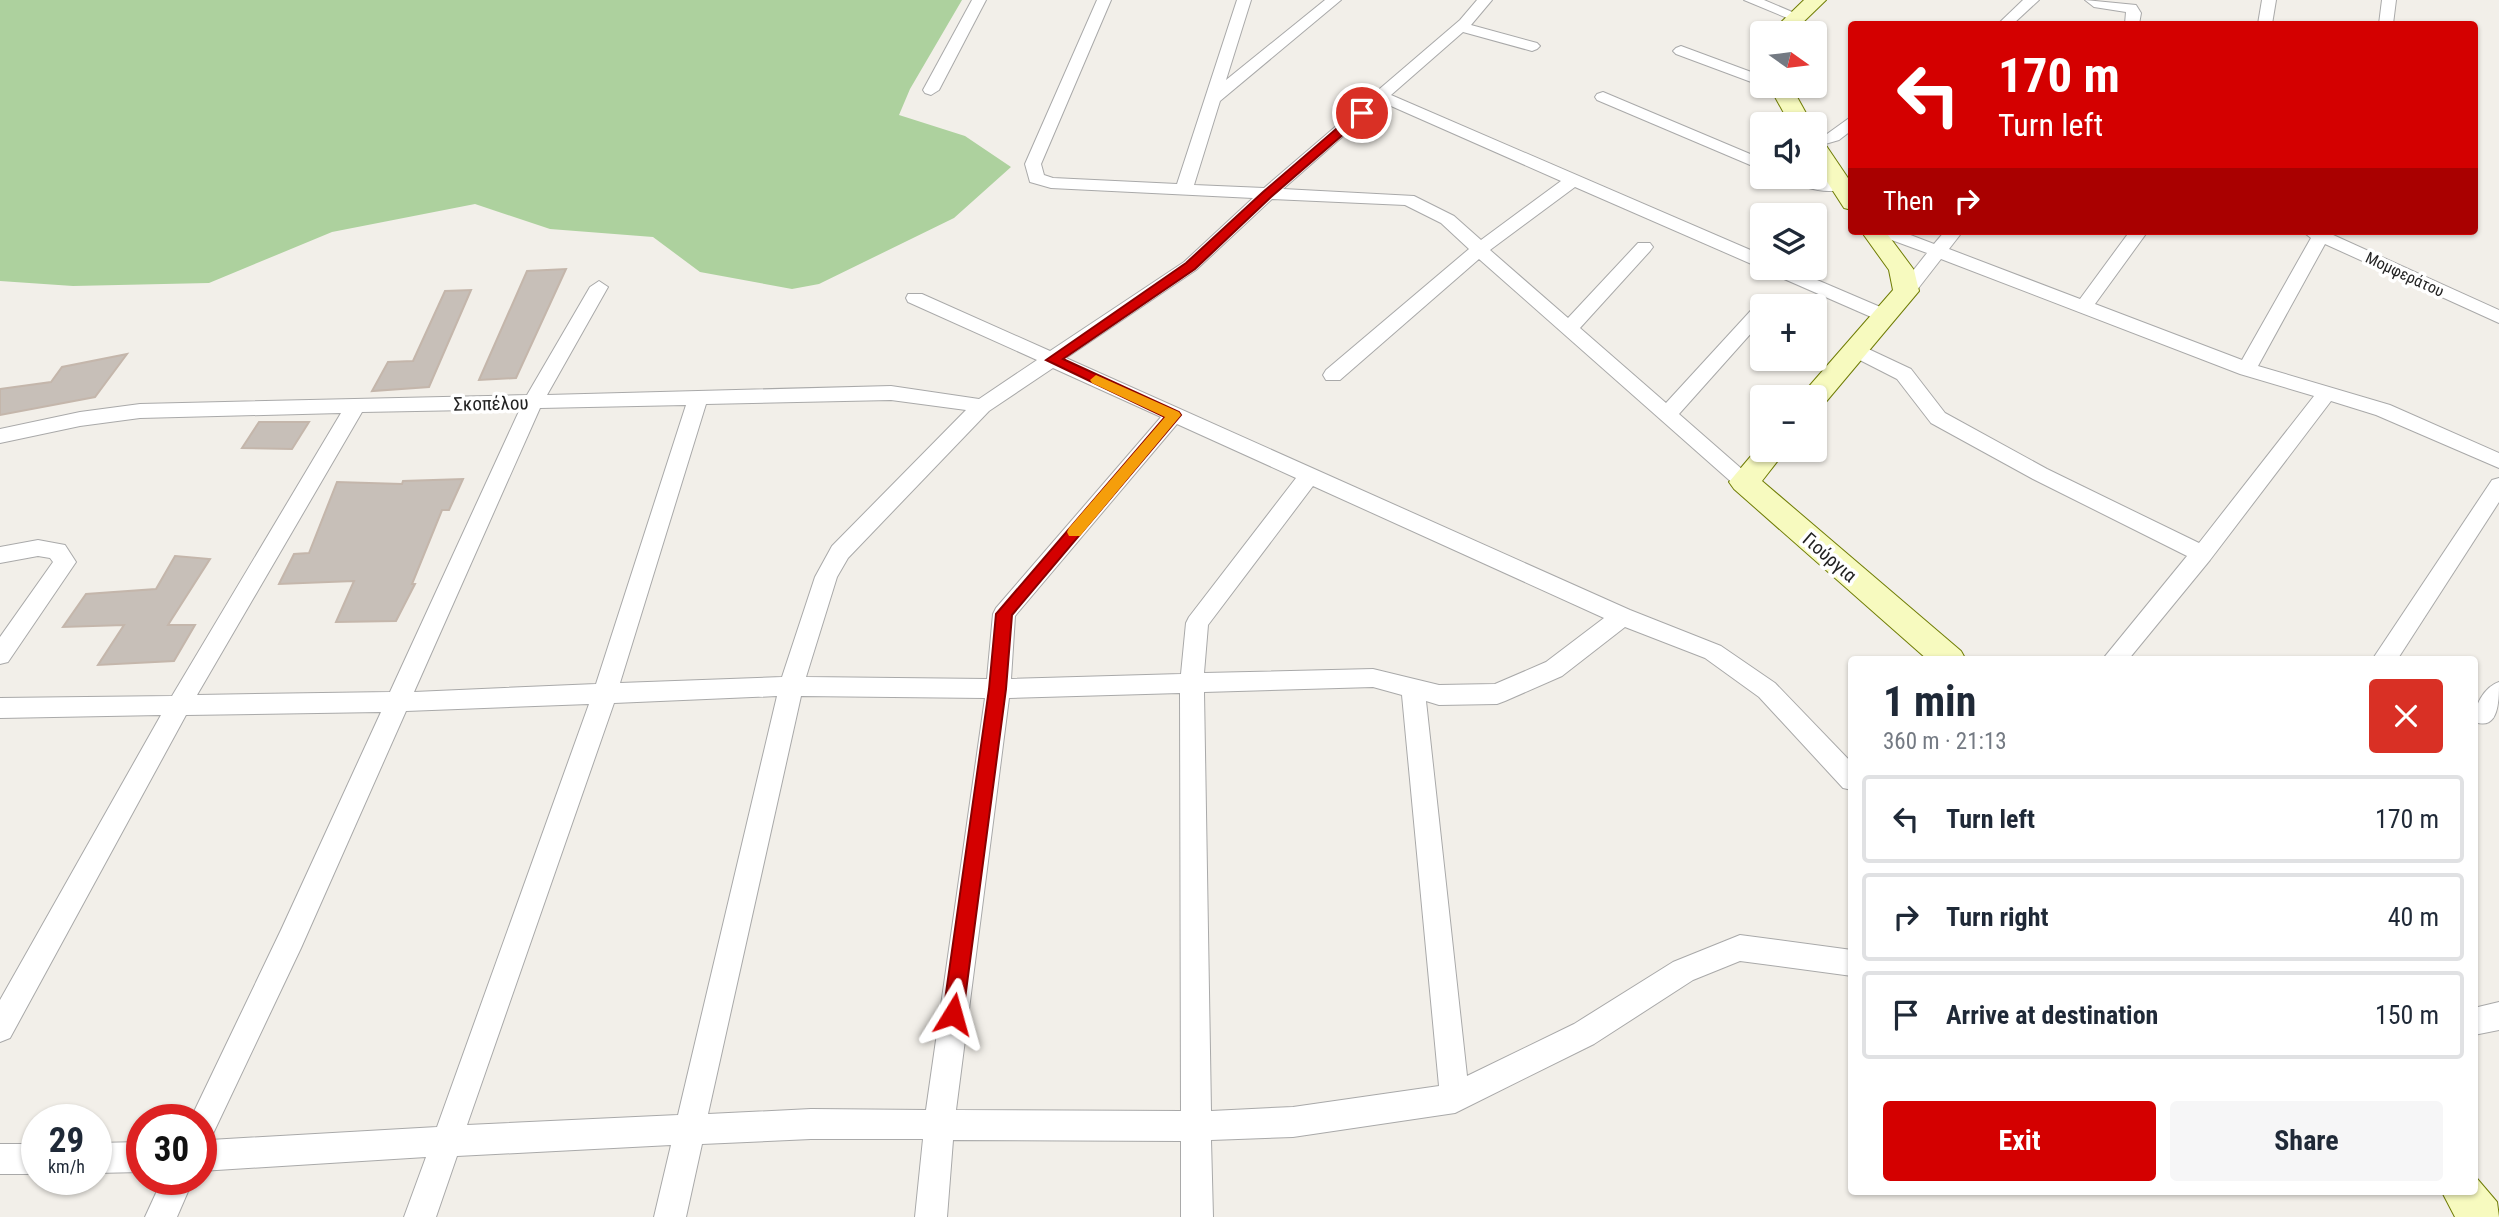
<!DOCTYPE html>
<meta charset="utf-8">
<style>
:root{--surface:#fff;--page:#f6f6f7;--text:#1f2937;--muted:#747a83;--line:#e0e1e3;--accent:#d40000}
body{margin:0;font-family:"Roboto Condensed",sans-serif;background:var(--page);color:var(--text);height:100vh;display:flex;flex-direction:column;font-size:26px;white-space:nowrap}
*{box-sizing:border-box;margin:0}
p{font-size:23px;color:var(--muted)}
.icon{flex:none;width:38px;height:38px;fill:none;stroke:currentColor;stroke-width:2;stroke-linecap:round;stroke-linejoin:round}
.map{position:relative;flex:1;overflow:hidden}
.drawer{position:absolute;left:1848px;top:656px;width:630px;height:539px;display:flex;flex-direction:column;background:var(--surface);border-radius:7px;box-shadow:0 2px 5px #0004}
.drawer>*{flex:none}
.top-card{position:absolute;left:1848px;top:21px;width:630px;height:214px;border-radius:7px;box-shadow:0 2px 5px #0004;background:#d40000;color:#fff;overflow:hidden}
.needle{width:46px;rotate:104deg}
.buttons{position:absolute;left:1750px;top:21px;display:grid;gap:14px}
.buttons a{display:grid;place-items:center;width:77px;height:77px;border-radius:7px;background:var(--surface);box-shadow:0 2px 5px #0004;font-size:35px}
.speed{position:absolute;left:21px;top:1104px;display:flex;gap:14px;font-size:35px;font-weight:700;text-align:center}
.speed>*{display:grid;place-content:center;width:91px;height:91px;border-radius:50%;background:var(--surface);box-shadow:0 2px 5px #0004;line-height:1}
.speed small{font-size:18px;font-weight:400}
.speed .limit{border:10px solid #d22;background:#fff;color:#111}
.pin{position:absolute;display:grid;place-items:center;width:60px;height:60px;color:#fff;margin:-30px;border:4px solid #fff;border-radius:50%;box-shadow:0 2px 7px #0007}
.me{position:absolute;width:77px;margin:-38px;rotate:8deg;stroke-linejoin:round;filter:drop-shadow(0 0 5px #0008)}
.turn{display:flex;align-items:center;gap:24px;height:147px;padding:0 35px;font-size:32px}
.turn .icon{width:91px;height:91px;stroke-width:2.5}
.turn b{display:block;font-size:49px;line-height:60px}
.then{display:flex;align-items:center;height:66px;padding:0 35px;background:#0003;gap:14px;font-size:26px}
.round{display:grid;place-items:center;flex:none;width:74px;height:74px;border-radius:7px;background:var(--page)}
.head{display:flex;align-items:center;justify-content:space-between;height:119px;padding:0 35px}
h1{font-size:42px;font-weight:700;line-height:52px}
.action{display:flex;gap:14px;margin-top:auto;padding:14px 35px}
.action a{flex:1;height:80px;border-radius:7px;background:var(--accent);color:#fff;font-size:28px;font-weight:700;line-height:80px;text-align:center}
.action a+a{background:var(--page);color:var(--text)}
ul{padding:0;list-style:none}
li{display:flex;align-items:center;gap:21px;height:88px;margin:0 14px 10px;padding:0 21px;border:4px solid var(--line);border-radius:7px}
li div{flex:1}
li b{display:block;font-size:26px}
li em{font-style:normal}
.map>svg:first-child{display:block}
</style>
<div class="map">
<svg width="2499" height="1217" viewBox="0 0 2499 1217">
<rect width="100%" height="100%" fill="#f2efe9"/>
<polygon fill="#add19e" points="0,0 962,0 910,89 899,115 965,136 1011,167 954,218 819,284 792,289 700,272 653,237 550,229 475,204 332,232 209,283 73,286 0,281"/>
<g fill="#c7bfb8" stroke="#c4b6ab" stroke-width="2">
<polygon points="566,269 516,378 479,380 527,271"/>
<polygon points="471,290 429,387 372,391 388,362 413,361 445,291"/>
<polygon points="127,354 95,397 0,415 0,389 51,382 62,367"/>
<polygon points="259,422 309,422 292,449 242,448"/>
<polygon points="463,479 449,510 442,510 412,584 415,584 396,621 336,622 354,581 279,584 294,554 309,553 337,482 402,484 403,481"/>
<polygon points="175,556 210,559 168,625 195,625 174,661 98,665 124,625 63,627 86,594 156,589"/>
</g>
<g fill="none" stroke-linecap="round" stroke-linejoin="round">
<g stroke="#a9a9a9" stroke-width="2">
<g id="street">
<polygon points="972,0 986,0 939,90 931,95 925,93 923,90"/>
<path d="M1097,0H1111L1041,164L1044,175L1053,178L1177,184L1237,0H1251L1226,80L1325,0H1341L1220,101L1194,185L1264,188L1460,20L1477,0H1492L1471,25L1537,43L1540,46L1537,49L1532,51L1463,32L1391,95L1762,255V267L1756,266L1575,187L1490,250L1568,318L1638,243H1650L1653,247L1650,251L1580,328L1666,403L1755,306H1769H1762V321L1679,414L1751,477L1755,482L1751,487L1744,489L1737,487L1479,259L1340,380H1326L1323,375L1326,370L1469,249L1441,223L1405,205L1272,199L1196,270L1066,358L1630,610L1721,646L1775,683L1852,763V790L1843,788L1759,697L1705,658L1625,627L1562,676L1505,701L1497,704L1439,705L1426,701L1467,1076L1574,1024L1673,962L1740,935L1852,950V976L1740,961L1693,980L1594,1044L1455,1113L1293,1137L1211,1140L1213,1217H1181V1141L953,1140L947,1217H915L923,1139H811L702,1144L686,1217H654L671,1145L457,1156L436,1217H404L426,1157L201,1171V1120H190L281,930L381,712L186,715L10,1038L0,1042V1000L161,715L0,718V698L172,696L341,413L140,418L80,426L0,443V429L80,412L140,404L527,395L590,287L599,281L608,287L547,395L891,386L979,399L1037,360L908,302L906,298L908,294H922L1050,351L1184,262L1253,198L1051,188L1030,182L1025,164ZM1382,102L1561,181L1481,240L1454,216L1414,196L1283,189ZM1053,368L1161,417L996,608L993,614L987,679L806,677L837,577L848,558L989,411ZM891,400L966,410L832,546L815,577L782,677L620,683L706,404ZM686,405L596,684L414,692L540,408ZM520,409L390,692L197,695L362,412ZM1177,424L1296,478L1189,617L1186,623L1181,674L1011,679L1015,616ZM1313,486L1604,618L1546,662L1495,684L1439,685L1373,669L1204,673L1208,625ZM1373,687L1402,695L1439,1086L1293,1107L1211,1111L1204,692ZM1180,693L1181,1111L956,1110L1009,698ZM777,696L678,1115L467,1125L614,703ZM801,696L985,698L926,1110L811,1109L708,1114ZM589,704L437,1127L210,1140L301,948L406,711Z"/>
<polygon points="1744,0 1764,0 1804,17 1802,20 1792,20"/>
<polygon points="2023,0 2039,0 2013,24 1998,24"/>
<polygon points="2085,0 2136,5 2141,13 2139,24 2125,24 2126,12 2094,7"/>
<polygon points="2262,0 2276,0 2272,24 2258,24"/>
<polygon points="2382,0 2396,0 2393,24 2379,24"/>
<polygon points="1681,46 1762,76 1762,86 1676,54 1673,51 1676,48"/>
<polygon points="1603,92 1762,159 1762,170 1597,100 1595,97 1597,94"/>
<polygon points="1852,116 1852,130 1839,140 1815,147 1815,137 1827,134"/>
<path d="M1782,177L1839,180L1847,185C1833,199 1801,185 1784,181Z"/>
<polygon points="1875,231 1900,231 1934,244 1945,231 1963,231 1949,249 2080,299 2130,231 2148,231 2095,304 2242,360 2311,238 2302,231 2333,231 2331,234 2499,310 2499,323 2325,244 2258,366 2390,405 2499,453 2499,468 2376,415 2331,401 2210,560 2128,660 2102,660 2187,556 2033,479 1931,423 1897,379 1848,354 1845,350 1848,346 1862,346 1911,369 1945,413 2047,469 2199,543 2314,396 2240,374 1941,259 1913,295 1899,295 1897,291 1927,253 1878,235"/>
<polygon points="1765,268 1789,268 1892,312 1894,316 1892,320 1878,320 1768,272"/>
<polygon points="2499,478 2499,502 2397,660 2372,660 2492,480"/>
<polygon points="38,540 65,545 76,562 8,662 0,664 0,637 53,562 50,558 38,556 0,563 0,547"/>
<path d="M2499,682C2499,700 2499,731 2475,722C2473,707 2484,687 2499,682Z"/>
<polygon points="2499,1002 2499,1030 2474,1035 2474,1008"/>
<polygon points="142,1142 142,1172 96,1173 96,1143"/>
<rect x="0" y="1144" width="37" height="30"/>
<polygon points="162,1180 193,1180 177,1217 145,1217"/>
</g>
</g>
<g stroke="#707d05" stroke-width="2">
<g id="secondary">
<polygon points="1804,0 1826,0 1792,33 1770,33"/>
<polygon points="1769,86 1791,86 1812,124 1790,124"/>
<polygon points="1815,139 1823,141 1852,184 1852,210 1844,208 1815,163"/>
<polygon points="1861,231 1885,231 1914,270 1919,291 1825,403 1815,406 1815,397 1801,397 1805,391 1893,290 1889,270"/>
<polygon points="1762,443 1762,450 1786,450 1762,481 1961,651 1966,660 1928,660 1734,489 1729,482"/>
<polygon points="2474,1175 2497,1202 2499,1217 2455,1217 2442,1192 2474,1192"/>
</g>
</g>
<use href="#street" fill="#fff" fill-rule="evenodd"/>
<use href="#secondary" fill="#f7fabf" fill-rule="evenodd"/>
</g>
<polygon fill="#d40000" stroke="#8a0000" stroke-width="2" points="1358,110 1368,113 1271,197 1195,269 1063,359 1179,412 1181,415 1012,615 1006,689 963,1014 960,1021 953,1024 946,1021 943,1014 989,689 996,614 1165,417 1046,360 1186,263 1263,192"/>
<polygon fill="#f59e0b" points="1096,375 1179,412 1181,415 1080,536 1069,536 1067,532 1069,528 1165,417 1092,383 1090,380"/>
<g text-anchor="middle" stroke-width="7" stroke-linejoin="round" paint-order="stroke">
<g font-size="16" fill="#222" stroke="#fff">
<text transform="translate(2405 274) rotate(25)" y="6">Μομφεράτου</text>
</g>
<g font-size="19" fill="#222" stroke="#fff">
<text transform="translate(491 403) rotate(-1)" y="7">Σκοπέλου</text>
<text transform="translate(1830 557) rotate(41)" y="7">Γιούργια</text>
</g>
</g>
</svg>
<div class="buttons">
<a><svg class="needle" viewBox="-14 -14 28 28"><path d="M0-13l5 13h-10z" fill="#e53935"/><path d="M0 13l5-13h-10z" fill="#747a83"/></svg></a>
<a><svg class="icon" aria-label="sound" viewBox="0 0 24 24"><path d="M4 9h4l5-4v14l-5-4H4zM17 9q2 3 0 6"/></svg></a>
<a><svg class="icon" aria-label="layers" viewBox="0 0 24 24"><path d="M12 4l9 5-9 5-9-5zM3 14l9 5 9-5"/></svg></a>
<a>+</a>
<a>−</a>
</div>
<div class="speed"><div>29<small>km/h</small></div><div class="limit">30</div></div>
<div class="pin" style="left:1362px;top:113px;background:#d93025"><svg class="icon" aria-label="arrive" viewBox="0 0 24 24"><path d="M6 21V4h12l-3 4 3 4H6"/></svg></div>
<svg class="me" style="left:953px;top:1014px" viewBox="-20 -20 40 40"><path d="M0-17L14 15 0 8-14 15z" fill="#d40000" stroke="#fff" stroke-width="4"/></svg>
<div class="top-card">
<div class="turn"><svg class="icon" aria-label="left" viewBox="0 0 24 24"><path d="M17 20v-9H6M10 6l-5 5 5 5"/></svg><div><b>170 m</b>Turn left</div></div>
<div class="then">Then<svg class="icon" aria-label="right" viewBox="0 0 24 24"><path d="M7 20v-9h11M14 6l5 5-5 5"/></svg></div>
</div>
<section class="drawer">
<div class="head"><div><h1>1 min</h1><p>360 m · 21:13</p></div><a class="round" style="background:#d93025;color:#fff"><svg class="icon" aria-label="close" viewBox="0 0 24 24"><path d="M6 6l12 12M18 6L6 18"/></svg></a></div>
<ul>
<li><svg class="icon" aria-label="left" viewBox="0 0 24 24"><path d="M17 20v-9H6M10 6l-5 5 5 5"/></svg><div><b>Turn left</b></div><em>170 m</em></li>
<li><svg class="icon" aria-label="right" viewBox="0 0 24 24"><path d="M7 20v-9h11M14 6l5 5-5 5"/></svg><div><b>Turn right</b></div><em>40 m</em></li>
<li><svg class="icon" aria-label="arrive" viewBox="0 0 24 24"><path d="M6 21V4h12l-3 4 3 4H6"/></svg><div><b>Arrive at destination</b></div><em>150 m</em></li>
</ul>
<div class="action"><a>Exit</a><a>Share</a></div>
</section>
</div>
